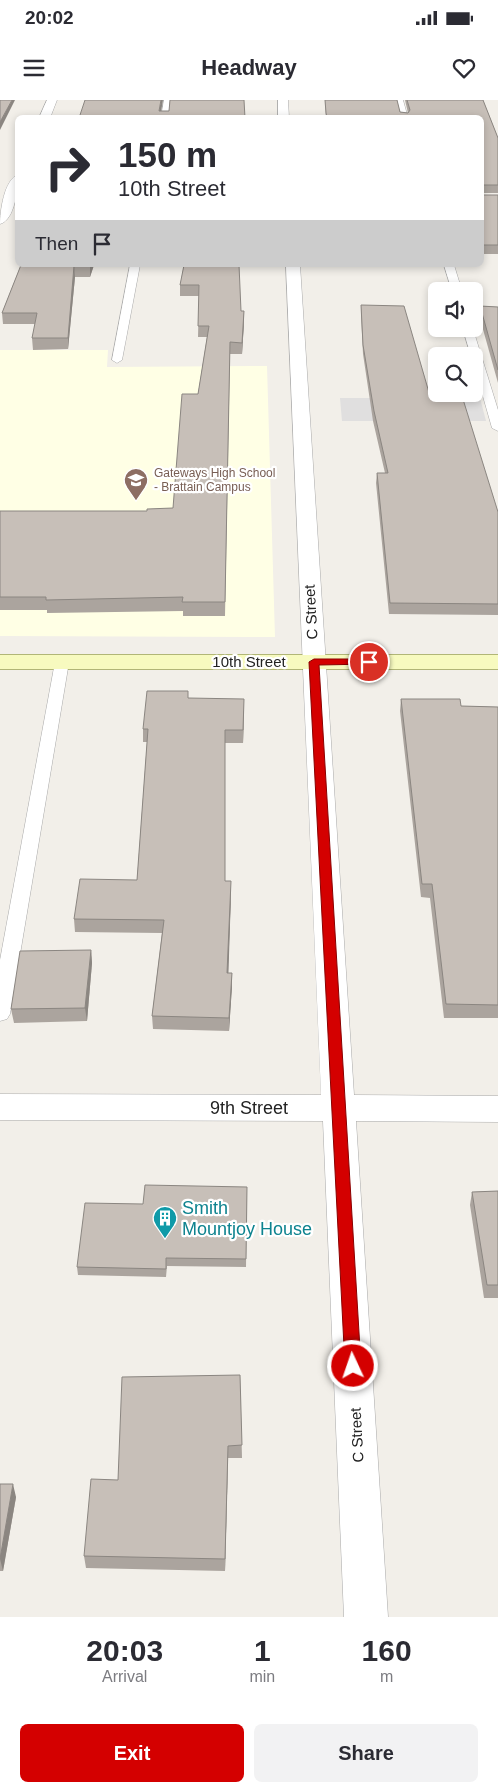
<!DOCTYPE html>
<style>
:root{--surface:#fff;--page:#f2f2f3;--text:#2b2b33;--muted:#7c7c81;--accent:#d40000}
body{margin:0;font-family:Arial,sans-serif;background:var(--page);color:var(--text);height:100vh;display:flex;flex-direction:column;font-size:19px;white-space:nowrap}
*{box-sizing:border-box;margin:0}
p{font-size:16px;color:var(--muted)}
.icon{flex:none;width:28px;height:28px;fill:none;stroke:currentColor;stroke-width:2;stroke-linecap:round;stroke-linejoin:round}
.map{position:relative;height:1517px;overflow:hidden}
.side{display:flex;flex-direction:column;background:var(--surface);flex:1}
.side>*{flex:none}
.hud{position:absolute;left:15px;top:15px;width:469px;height:152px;border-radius:8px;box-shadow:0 2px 8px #0003;background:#fff;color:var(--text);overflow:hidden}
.tools{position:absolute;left:428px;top:182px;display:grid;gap:10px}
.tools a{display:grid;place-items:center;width:55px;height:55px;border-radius:8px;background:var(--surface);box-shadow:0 2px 8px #0003;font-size:25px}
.pin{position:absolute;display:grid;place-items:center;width:42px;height:42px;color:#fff;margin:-21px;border:2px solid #fff;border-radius:50%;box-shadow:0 1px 5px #0007}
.me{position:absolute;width:55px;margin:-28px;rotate:357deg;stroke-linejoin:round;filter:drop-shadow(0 0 4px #0008)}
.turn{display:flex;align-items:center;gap:18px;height:105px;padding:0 20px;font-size:22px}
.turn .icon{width:65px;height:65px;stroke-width:2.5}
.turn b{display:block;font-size:35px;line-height:42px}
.then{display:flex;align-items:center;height:48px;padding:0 20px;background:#0003;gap:10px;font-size:19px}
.eta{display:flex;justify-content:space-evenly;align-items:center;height:85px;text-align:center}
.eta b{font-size:30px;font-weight:700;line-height:35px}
.action{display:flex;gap:10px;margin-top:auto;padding:10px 20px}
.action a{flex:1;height:58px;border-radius:8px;background:var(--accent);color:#fff;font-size:20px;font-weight:700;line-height:58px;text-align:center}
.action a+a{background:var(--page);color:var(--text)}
.status{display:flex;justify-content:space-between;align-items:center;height:35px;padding:0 25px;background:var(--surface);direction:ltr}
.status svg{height:14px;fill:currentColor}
header{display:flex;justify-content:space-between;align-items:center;height:65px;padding:0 20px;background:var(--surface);font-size:22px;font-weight:700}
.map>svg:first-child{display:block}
</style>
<div class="status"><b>20:02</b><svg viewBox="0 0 49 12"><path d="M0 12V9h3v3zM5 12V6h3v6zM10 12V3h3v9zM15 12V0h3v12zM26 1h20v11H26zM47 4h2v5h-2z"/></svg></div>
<header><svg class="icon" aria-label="menu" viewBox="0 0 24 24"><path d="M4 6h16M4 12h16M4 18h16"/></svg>Headway<svg class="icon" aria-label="heart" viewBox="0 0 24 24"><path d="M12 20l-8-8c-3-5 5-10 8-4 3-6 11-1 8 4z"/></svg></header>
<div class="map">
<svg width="498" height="1517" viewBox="0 0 498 1517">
<rect width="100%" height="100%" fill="#f2efe9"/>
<polygon fill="#e0dfdf" points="340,298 480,298 486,321 342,321"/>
<polygon fill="#ffffe5" points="0,250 108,250 107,267 267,266 275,537 0,536"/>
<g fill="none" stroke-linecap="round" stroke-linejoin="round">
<g stroke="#a9a9a9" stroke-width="1">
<g id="lane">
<polygon points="164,0 170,0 168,18 161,18"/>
<polygon points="397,0 403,0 408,18 401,18"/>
<polygon points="130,165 140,165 122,260 117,263 112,260"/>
<polygon points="444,165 454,165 462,191 452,191"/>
<polygon points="463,229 473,229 498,310 498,331 492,328 474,265 474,256 471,256"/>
<polygon points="62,558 69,562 10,914 7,919 0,921 0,860 55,562"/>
</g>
</g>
<g stroke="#a9a9a9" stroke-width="1">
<g id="street">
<polygon points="47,0 57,0 50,18 39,18"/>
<polygon points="278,0 288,0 289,18 278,18"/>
<path d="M18,75C18,88 15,120 0,124C0,112 4,79 18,75Z"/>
<polygon points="286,165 300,165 354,995 498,996 498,1022 356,1021 388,1517 344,1517 323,1021 0,1020 0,994 321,995"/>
</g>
</g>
<g stroke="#707d05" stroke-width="1">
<rect id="secondary" x="0" y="555" width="498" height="14"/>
</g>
<use href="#lane" fill="#fff" fill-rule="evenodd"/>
<use href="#street" fill="#fff" fill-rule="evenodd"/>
<use href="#secondary" fill="#f7fabf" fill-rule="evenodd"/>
</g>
<g fill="#aba49e">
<polygon points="325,0 397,0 400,12 408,13 405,0 483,0 498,38 498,93 481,93 481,18 326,18"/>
<rect x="481" y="95" width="17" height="59"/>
<polygon points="21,165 94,165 90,177 75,177 68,249 33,250 32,238 35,224 3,224 2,213"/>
<polygon points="184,165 241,211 244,211 244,222 242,254 230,254 225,516 183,516 183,511 47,513 47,510 0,510 0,411 147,411 173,408 198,294 207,237 198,237 199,196 180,196 180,185"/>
<polygon points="361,205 430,296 498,412 498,515 389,514 376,383 377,373 385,373 373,321 363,254 361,214"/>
<polygon points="480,206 498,207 498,283 479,215"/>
<polygon points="188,598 244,611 243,643 225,643 225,781 231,794 228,873 232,873 232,886 229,931 153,929 152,916 162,833 75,832 74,819 137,780 147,642 143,642 143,629"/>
<polygon points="401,599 461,606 498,607 498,918 444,918 430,798 421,797 400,611"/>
<polygon points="91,850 92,863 87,921 14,923 11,909"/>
<polygon points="247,1087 246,1167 167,1166 166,1177 78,1175 77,1167 143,1104"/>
<polygon points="498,1091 498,1198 484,1198 470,1105 472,1092"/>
<polygon points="240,1275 242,1358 228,1358 225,1471 86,1468 84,1456"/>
<polygon points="0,1384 16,1397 3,1471 0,1471"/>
</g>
<g fill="#8b8681">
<polygon points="12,0 15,0 0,30 0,22"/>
<polygon points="161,0 163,0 160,18 159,11"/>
<polygon points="90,165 94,165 90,177"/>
<polygon points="74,166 75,177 68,249 68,238"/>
<polygon points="244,211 244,222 242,254 242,243"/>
<polygon points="244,599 244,611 243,643 243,630"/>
<polygon points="231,781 231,794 228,886 227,873"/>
<polygon points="91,850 92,863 87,921 85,908"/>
<polygon points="232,873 232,886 229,931 229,918"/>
<polygon points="228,1346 228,1358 225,1471 225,1459"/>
<polygon points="13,1384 16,1397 3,1471 0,1459"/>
</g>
<g fill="#c7bfb8" stroke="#8b8681">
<polygon points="0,0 12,0 0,22"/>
<polygon points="85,0 161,0 159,11 169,11 170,0 244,0 245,18 79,18"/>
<polygon points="325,0 397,0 400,12 408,13 410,10 407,0 483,0 498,38 498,85 481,85 481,18 327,18 326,13"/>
<rect x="481" y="95" width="17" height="50"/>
<polygon points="21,165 90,165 90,166 74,166 68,238 32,238 37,213 2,213"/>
<polygon points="184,165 239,165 241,211 244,211 242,243 230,242 225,502 182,502 183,497 46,500 46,497 0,497 0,411 147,411 147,409 173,408 182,294 198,294 209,226 198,226 199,185 180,185"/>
<polygon points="361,205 404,206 430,296 462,296 498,412 498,504 390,503 377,373 388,373 374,311 363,245"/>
<polygon points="480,206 498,207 498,270"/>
<polygon points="147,591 188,591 188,598 244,599 243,630 225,630 225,781 231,781 227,873 232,873 229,918 152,916 164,820 74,819 80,779 137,780 148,629 143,629"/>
<polygon points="401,599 460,599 461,606 498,607 498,905 446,904 432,784 422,784"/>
<polygon points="91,850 85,908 11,909 20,851"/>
<polygon points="145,1085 247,1087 246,1159 166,1158 166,1169 77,1167 85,1103 143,1104"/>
<polygon points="498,1091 498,1185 487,1185 472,1092"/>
<polygon points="240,1275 242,1345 228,1346 225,1459 84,1456 91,1379 118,1380 122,1277"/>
<polygon points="0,1384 13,1384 0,1459"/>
</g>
<polygon fill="#d40000" stroke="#8a0000" points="369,559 374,562 372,564 319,565 361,1266 359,1271 353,1273 347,1271 345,1266 309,562 314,559"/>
<defs>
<g id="school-pin" transform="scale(1.25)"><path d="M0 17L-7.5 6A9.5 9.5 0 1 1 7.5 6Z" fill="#8d6e63" stroke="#fff"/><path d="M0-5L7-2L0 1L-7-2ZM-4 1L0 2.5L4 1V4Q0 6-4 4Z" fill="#fff"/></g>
<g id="building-pin" transform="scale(1.25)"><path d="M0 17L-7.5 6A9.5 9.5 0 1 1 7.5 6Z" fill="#0f9aa8" stroke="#fff"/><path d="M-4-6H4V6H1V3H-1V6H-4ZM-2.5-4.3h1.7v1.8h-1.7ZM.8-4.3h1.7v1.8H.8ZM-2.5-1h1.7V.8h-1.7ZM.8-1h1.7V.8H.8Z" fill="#fff"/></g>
</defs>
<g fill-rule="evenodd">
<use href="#school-pin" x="136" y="380"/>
<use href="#building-pin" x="165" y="1118"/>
</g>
<g text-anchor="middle" stroke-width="4.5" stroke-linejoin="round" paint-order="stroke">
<g font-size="12" fill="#785e54" stroke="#fff" text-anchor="start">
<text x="154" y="377">Gateways High School<tspan x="154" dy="14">- Brattain Campus</tspan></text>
</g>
<g font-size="15" fill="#222" stroke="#fff">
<text transform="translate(311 512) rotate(-93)" y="5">C Street</text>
<text x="249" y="567">10th Street</text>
<text transform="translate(357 1335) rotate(-93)" y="5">C Street</text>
</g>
<g font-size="18" fill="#222" stroke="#fff">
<text x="249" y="1014">9th Street</text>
</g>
<g font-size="18" fill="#0d838f" stroke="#fff" text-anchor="start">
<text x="182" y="1114">Smith<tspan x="182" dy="21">Mountjoy House</tspan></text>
</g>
</g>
</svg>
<div class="tools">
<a><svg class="icon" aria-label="sound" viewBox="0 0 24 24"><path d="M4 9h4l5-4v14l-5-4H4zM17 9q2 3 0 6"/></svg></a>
<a><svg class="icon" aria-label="search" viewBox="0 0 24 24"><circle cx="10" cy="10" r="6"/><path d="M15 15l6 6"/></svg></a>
</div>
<div class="pin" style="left:369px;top:562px;background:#d93025"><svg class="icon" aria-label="arrive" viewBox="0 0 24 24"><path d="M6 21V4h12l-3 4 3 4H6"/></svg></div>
<svg class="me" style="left:353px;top:1266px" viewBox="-20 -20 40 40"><circle r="17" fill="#d40000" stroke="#fff" stroke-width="3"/><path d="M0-11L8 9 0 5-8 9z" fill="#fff"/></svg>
<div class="hud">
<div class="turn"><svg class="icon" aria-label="right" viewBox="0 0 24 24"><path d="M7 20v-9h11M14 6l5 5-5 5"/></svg><div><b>150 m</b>10th Street</div></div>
<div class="then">Then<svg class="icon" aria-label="arrive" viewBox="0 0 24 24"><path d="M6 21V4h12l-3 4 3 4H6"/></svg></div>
</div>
</div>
<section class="side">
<div class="eta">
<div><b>20:03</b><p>Arrival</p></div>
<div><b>1</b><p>min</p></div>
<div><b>160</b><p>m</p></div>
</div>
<div class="action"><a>Exit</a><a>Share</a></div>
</section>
